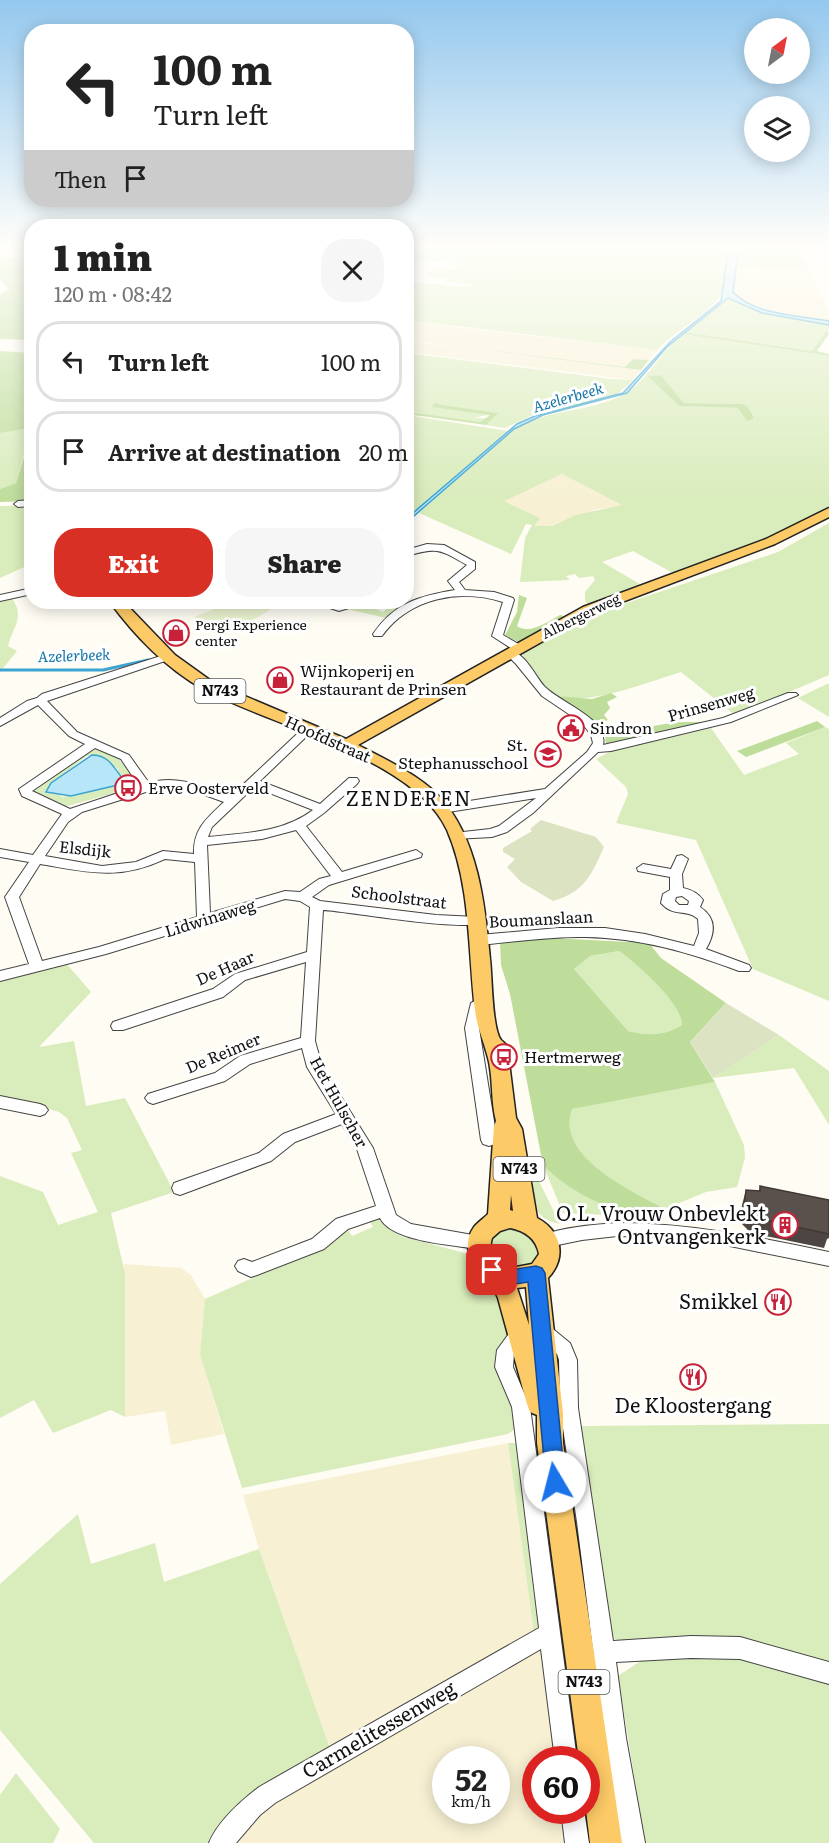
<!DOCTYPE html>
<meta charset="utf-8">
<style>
:root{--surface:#fff;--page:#f6f6f6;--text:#222;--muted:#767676;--line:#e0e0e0;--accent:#d93025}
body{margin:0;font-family:Literata,serif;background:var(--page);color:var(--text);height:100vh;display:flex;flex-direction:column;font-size:22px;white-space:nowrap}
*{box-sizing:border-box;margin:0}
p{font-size:20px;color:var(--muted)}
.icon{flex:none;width:33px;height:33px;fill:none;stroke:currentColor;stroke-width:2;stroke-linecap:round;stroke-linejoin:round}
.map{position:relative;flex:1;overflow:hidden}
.sheet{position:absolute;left:24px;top:219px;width:390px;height:390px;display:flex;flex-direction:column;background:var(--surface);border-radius:24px;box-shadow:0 3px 15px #0003}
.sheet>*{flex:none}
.hud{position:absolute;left:24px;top:24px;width:390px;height:183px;border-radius:24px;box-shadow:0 3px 15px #0003;background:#fff;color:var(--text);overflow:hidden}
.needle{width:39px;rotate:32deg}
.controls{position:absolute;left:744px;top:18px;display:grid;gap:12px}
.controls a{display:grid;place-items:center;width:66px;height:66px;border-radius:50%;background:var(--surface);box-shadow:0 3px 15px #0003;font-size:30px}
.speed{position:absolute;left:432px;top:1746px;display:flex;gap:12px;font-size:30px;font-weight:700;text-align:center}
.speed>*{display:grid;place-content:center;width:78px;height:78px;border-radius:50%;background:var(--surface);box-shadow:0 3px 15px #0003;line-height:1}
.speed small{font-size:15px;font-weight:400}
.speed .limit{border:9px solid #d22;background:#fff;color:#111}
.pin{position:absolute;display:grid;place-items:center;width:51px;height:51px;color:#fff;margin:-26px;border-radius:12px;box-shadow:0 3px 9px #0006}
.me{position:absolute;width:66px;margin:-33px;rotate:352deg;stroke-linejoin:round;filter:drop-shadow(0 0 4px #0008)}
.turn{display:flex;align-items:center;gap:21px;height:126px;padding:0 30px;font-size:27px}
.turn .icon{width:78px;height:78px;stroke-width:2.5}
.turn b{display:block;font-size:42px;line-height:51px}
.then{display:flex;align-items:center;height:57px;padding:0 30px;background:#0003;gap:12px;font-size:22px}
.round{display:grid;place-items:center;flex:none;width:63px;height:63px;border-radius:24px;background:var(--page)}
.head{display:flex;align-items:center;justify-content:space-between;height:102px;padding:0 30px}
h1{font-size:36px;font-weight:800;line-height:45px}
.action{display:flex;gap:12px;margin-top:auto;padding:12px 30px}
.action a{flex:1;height:69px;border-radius:24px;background:var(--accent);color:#fff;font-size:24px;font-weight:800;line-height:69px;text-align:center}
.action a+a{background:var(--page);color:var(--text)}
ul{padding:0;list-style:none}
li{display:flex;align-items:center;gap:18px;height:81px;margin:0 12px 9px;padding:0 18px;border:3px solid var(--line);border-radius:24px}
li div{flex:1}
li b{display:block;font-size:22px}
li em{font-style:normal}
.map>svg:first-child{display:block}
</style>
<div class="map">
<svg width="829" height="1843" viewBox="0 0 829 1843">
<rect width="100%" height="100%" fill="#fffcf4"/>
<g fill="#f7f0d3" fill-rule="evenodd">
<polygon points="737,267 808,268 829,311 829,321 779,312 744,302 733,292"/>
<polygon points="407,320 456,327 657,350 649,360 633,359 625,367 407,340"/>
<polygon points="407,341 641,370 633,380 407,352"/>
<polygon points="562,474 624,506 597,509 547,527 533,526 540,518 503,500"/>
<polygon points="124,1264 181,1268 191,1275 205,1299 200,1355 224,1434 171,1445 165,1411 125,1417"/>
<polygon points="508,1443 534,1634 331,1751 259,1549 243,1495"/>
<path d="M536,1647L543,1650L560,1759L536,1760V1810L566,1811L570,1843H229L254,1813ZM446,1760H496V1810H446Z"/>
</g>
<g fill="#d9ecbb" fill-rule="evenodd">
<path d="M459,245H728L729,248C726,260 728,274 725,286C719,309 673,331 657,350L407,320L409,282L470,287L472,284L445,282L448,278L427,276L435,268L455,270L461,263L418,261L407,264V254L417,253L407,252L409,249H449Z"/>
<polygon points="739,245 797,245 805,262 812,264 807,264 808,268 737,267"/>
<polygon points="728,297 762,313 829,325 829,331 827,329 812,351 685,332"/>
<path d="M682,334L829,356V507L795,528L673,573L633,551L602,562L640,584L589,605L585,601V592L595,580L593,576L579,578L575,574L566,576L570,580L520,582L525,538L532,525L526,524L511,554L419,513L514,429C550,407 600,413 632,389C649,376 663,350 682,334ZM661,375L684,403L741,404L738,408L679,406L649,376ZM562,474L622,505L576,515L552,526H534L540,518L504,501Z"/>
<polygon points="407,353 611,379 633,380 615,396 533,415 505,428 486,425 497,413 433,406 491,414 474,418 485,418 480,422 407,414"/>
<polygon points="406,415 508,431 419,511 407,508"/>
<polygon points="31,428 16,483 0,489 0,433"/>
<polygon points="0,506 16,506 32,511 31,564 0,578"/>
<path d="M829,523V675L735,715L681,672C651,681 579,710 552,694C537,686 529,669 522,654L583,620L615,607L778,552Z"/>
<path d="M11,597C26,617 13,626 8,646L17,651L0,672V599Z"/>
<polygon points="367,602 377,602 369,606 383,612 391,606 387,602 399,602 402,605 386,618 347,609"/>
<polygon points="829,683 829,717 798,698"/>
<polygon points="825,727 829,729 829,1001 753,969 696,840 616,823 628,794 626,787 596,759 609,752 711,728 744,775 799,754 786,743"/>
<path d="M94,749L117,757L139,782L136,787L64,807L30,790ZM99,755L118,769L121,784L62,797L51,783L87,756Z"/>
<path d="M619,951C637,964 682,1003 682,1025C665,1036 647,1036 628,1031L574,969L590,956Z"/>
<polygon points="65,962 91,992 39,1047 74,1041 86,1106 125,1098 174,1192 111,1213 125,1274 125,1417 111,1410 53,1433 34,1400 0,1418 0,1176 43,1192 58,1225 98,1212 71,1153 82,1150 67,1118 59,1112 0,1095 0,980"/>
<polygon points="779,1035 829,1071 829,1125 794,1068 713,1078"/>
<path d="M715,1082L744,1145L745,1158L737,1187L706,1192L665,1209C632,1192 555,1156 571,1109Z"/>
<path d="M543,1165C567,1189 599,1202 630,1216L563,1213Z"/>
<path d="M525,1166L534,1171L560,1224C529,1219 531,1192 525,1166Z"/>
<polygon points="376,1217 389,1229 401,1236 468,1254 487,1275 510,1323 508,1338 519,1426 508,1434 242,1488 200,1355 205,1299 327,1245 347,1228 352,1236 373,1227 368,1218"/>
<polygon points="521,1226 543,1250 533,1267 511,1270 492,1258 490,1239 499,1229"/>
<polygon points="829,1424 829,1667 625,1644 610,1636 578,1426"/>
<polygon points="508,1443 517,1443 543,1625 534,1634"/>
<polygon points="78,1514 91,1564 155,1543 164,1582 259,1549 331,1751 207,1843 94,1843 0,1730 0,1584"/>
<polygon points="731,1654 829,1681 829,1843 645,1843 618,1676 645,1658"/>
<polygon points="16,1773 60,1829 53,1843 0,1843 0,1795"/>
</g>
<g fill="#bedd9a" fill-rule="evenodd">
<polygon points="31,257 31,340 0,339 0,295 9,289 0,279 0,259"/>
<polygon points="827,329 829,334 817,351 829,354 829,356 682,334 685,332 812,351"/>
<polygon points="407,340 625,367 633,359 649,360 641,370"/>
<polygon points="0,351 31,353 31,428 0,433"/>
<polygon points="661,375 684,403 741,404 747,406 754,418 747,421 738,408 679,406 648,376"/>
<polygon points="435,403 442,405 498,413 486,425 407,414 424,414 480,422 490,415 432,407"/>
<polygon points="31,434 31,501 0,502 0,489 16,483"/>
<path d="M519,595L527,598L517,626C530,635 547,622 560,615L564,616L518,642L505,635L517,612Z"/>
<polygon points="611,693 617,697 607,702 610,708 604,715 608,720 597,725 555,696 592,699"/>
<polygon points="817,721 825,727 746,757 737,751"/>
<polygon points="677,722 708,722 606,745 605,734 636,728 649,731 653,726"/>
<path d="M530,937L649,943L661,958L726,1003L690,1042L715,1082L572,1109C554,1156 633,1192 665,1209L661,1221C618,1214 573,1196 543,1165L510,994L501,965L500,942ZM619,951C637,964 682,1003 682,1025C665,1036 647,1036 628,1031L574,969L590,956Z"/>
</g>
<g fill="#dce3c3">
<path d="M541,820L596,837L604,847C592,874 585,892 553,901L521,882L507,867L515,859L503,852V848L532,831L530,829Z"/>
<polygon points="726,1003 779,1035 713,1078 690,1042"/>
</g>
<polygon fill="#e9f3ce" points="201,602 282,602 242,627 223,635 194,617 214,609"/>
<g fill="#b7e6f8" stroke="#3ba4d2" stroke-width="1.5">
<path d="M729,245H739L733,292C756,316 799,315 829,321V325L762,313L728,298L667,347L627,393L543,415L514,429L407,522V518L517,424L535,416L623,393L670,342L721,301Z"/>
<path d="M92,755C110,755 114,769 124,780L122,784L71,796L46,792L51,783Z"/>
</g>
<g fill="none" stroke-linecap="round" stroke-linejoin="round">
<polyline stroke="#3ba4d2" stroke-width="3" points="0,670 103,670 148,660"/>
<g stroke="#444" stroke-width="2">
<g id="minor">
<polygon points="406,275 409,277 409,283 406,285"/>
<polygon points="32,500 32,506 18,507 14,504 18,501"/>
<path d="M427,544L444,545L475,562V569L459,582L465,590L494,592L513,598L514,600L503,635L522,646V650H514L492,636L503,602C460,588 409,598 382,636H374L373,634C394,603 419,596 455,590L448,581L467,565C439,549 439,547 406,556V550Z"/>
<polygon points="32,588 32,594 0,601 0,595"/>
<path d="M312,602C321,601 328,604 337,604C347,605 358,601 368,602L339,611Z"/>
<path d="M510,650C527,655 534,675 545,687C561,703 609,719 603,745L723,718L788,693H796L798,695L731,722L611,751L598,752L533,813L507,832L492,837L454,839L452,836L454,833L490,829L499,826L536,798L442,813L438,812L436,809L438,806L545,789L587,752L593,743L591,735L582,723L542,696L516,664L505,653Z"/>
<path d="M167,654L172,657L171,659L47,701L77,732L129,755L149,783C176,774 205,787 231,796L298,733H306V737L260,781L320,804L349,778H357L359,781L357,784L324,813L306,826L342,872L416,850L422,854L421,857L329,885L312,897L320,901L436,915L476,917L483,921C472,934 348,911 323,910L315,1041L322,1066L373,1148L396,1215L411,1224L484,1237L486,1242L484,1247L478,1249C454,1245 392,1242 380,1218L348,1229L324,1249L257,1275L251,1277L238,1271L235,1266L238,1261L244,1259L252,1262L312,1239L336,1219L376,1206L357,1149L342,1124L295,1142L271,1161L180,1195L174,1193L172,1188L174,1183L259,1153L283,1134L336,1114L307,1067L302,1048L250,1064L225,1081L153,1104L148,1102L145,1098L148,1094L215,1073L240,1056L301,1038L306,962L245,980L223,997L123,1030H113L111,1026L113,1022L213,989L235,974L307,952L310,907L300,901L285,899L106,954L0,981V971L29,964L5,897L29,862L0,857V849L33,855L62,814L22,796L19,789L85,744L69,736L38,705L0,726V718L27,701L37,698L42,694ZM95,748L121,759L139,786L70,809L32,791ZM162,787L188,789L224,802C207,818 193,829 194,854L163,851L136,862L102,866L45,856L68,822L82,812ZM254,787L313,810C282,833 245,833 208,837L212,827ZM296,830L331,876L319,879L300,892L285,891L210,913L207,845L262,839ZM165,859L195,862L197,917L99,947L42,961L19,897L40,864C88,872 118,881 165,859Z"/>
<path d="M682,855L688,859L682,874L683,888C692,890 698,893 703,900L700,907C717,918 715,934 706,949L749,965L751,968L749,971H739C689,952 639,938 586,937C550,936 514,942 479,945L472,940L479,935L558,928H605L645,934L694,946L699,933L698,919C686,908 674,918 661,903L663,894L670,890V877L638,871L637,868L643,864L671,869L677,856ZM682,896L689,901L688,905H679L675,901L676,897Z"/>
<polygon points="484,996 489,997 491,1001 483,1009 479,1028 497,1140 495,1144 489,1146 483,1144 481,1140 465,1028 471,1003"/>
<polygon points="0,1096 40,1104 45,1106 48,1110 45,1114 40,1116 0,1108"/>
<path d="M617,1223C689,1223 758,1237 829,1252V1266L725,1245L652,1237L617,1236L582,1240L548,1247L542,1245L540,1240L542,1235C566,1227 592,1225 617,1223Z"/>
<path d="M542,1323L548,1325L570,1343L577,1360L578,1408L613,1641L691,1636L740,1637L829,1662V1684L740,1659L691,1658L616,1662L626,1738L645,1843H621L604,1738L577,1522L560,1408L559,1360L557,1354L539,1339L524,1341L514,1353L513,1367L530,1407L577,1760H555L541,1649L275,1803L260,1815L236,1843H209C218,1821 241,1801 259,1787L539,1628L512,1407L495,1367L497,1350L513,1328Z"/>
<polygon points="561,1810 584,1810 589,1843 565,1843"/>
</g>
</g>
<g stroke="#222" stroke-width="3">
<path id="major" d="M829,508V517L775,544L593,613L358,745C385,759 417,774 439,796C478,838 485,904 490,959C492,974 492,1029 501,1040C503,1042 505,1043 507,1046L516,1118L522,1129L537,1218C562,1231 567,1258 548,1278L563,1414V1443L622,1843H590L586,1810V1760H579L537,1443V1415L530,1412L527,1404L498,1298C489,1275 454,1256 474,1227C478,1222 484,1218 488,1214L494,1126L496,1121C491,1102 493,1081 489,1062C485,1044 477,1028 475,1010C468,951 471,885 447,830C414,758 269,725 203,689C167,669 134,635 110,602H124L175,655L214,683L346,739L583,607L766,539ZM511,1195L513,1211L510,1210ZM510,1228C525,1231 536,1238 539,1254L532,1264L511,1268C497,1264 487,1253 492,1238L500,1231ZM526,1287L529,1325L517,1288Z"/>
</g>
<use href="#minor" fill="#fff" fill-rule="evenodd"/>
<use href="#major" fill="#fcca67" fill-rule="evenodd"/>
</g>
<polygon fill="#4d4541" points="760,1186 829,1200 829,1238 827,1239 824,1248 761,1235 749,1231 740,1222 742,1205 746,1190 759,1191"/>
<polygon fill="#5a504c" stroke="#3f3835" stroke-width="1.5" points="760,1186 829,1200 829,1234 765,1220 753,1216 744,1208 746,1190 760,1191"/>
<linearGradient id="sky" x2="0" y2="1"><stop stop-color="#94c8ee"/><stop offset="0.49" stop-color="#fffefa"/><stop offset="1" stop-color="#fffefa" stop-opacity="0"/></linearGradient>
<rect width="829" height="503" fill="url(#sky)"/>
<polygon fill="#1a73e8" stroke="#114b97" stroke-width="1.5" points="492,1263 510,1270 536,1266 542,1268 545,1273 565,1482 562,1489 555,1492 548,1489 546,1482 528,1282 509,1285 485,1276 483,1270 485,1265"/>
<defs>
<g id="shop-ring" transform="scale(1.35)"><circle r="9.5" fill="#fff" stroke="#c72239" stroke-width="1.5"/><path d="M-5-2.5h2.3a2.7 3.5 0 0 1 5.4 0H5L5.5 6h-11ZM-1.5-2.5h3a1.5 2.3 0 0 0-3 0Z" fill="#c72239"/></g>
<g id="civic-ring" transform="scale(1.35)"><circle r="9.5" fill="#fff" stroke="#c72239" stroke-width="1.5"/><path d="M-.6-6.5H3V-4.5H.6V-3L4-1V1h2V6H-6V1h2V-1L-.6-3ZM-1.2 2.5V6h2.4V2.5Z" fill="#c72239"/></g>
<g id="school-ring" transform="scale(1.35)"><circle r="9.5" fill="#fff" stroke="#c72239" stroke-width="1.5"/><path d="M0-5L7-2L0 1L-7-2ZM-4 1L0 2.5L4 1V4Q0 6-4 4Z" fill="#c72239"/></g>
<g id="bus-ring" transform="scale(1.35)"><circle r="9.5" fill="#fff" stroke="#c72239" stroke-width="1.5"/><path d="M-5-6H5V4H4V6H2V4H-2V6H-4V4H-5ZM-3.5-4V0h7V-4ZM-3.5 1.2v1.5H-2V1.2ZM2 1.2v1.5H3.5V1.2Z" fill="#c72239"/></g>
<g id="building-ring" transform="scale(1.35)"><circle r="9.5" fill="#fff" stroke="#c72239" stroke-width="1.5"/><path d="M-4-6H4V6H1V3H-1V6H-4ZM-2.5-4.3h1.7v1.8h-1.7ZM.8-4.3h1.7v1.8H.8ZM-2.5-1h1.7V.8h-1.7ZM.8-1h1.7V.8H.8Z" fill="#c72239"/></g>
<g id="restaurant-ring" transform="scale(1.35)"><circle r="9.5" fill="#fff" stroke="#c72239" stroke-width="1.5"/><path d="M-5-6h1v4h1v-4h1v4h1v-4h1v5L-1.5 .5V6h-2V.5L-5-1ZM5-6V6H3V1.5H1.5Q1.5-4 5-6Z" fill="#c72239"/></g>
</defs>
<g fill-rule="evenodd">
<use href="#shop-ring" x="176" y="633"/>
<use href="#shop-ring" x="280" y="680"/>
<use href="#civic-ring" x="571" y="728"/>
<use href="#school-ring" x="548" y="754"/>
<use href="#bus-ring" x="128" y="788"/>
<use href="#bus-ring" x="504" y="1057"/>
<use href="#building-ring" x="785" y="1225"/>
<use href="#restaurant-ring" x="778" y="1302"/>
<use href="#restaurant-ring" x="693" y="1377"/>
</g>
<g text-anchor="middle" stroke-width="6" stroke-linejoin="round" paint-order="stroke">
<g font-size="14" fill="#111" stroke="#fff">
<text transform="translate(581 616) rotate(-26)" y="5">Albergerweg</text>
</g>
<g font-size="14" fill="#111" stroke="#fff" text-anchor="start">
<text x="195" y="630">Pergi Experience<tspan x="195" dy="16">center</tspan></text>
</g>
<g font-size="15" font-style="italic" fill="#1475a9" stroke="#fff">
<text transform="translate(568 398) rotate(-16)" y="5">Azelerbeek</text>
<text transform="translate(74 656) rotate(-2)" y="5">Azelerbeek</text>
</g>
<g fill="#fff" stroke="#585858" stroke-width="1.5">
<rect x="194.5" y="679" width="51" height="24" rx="4.5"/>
<rect x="493.5" y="1157" width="51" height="24" rx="4.5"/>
<rect x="558.5" y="1670" width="51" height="24" rx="4.5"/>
</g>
<g font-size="15" font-weight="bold" fill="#111">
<text x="220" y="696">N743</text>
<text x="519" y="1174">N743</text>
<text x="584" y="1687">N743</text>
</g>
<g font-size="16" fill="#111" stroke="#fff" text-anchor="start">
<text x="300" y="677">Wijnkoperij en<tspan x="300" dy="18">Restaurant de Prinsen</tspan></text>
<text x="590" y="734">Sindron</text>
<text x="528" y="751" text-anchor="end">St.<tspan x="528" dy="18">Stephanusschool</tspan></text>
<text x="148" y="794">Erve Oosterveld</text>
<text x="524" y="1063">Hertmerweg</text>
</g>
<g font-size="16" fill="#111" stroke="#fff">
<text transform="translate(711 704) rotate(-16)" y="6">Prinsenweg</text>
<text transform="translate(328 739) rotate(24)" y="6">Hoofdstraat</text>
<text transform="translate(85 849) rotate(6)" y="6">Elsdijk</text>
<text transform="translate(399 897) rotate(7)" y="6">Schoolstraat</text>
<text transform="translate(210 918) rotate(-17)" y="6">Lidwinaweg</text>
<text transform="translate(541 919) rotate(-3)" y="6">Boumanslaan</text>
<text transform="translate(225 968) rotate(-24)" y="6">De Haar</text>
<text transform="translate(223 1053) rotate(-23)" y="6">De Reimer</text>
<text transform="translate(339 1102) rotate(61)" y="6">Het Hulscher</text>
</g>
<g font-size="20" letter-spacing="1.5" fill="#111" stroke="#fff">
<text x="409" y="806">ZENDEREN</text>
</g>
<g font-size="20" fill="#111" stroke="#fff" text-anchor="end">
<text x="766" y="1221">O.L. Vrouw Onbevlekt<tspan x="766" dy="23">Ontvangenkerk</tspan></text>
<text x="758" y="1309">Smikkel</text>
<text x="693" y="1413" text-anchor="middle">De Kloostergang</text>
</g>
<g font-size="20" fill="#111" stroke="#fff">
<text transform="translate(379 1730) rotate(-30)" y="7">Carmelitessenweg</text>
</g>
</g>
</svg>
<div class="controls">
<a><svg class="needle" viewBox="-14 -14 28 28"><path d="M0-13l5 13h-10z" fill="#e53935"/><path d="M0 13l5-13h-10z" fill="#767676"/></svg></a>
<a><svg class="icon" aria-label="layers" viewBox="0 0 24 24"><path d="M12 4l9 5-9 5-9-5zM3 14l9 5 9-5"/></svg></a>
</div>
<div class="speed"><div>52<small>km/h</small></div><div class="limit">60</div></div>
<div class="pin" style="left:492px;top:1270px;background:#d93025"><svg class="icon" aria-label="arrive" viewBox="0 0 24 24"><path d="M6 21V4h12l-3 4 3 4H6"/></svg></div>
<svg class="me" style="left:555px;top:1482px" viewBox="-20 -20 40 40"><circle r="19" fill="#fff"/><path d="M0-13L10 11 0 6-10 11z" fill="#1a73e8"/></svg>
<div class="hud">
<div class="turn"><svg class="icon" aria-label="left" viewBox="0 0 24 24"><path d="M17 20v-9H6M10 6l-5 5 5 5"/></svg><div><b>100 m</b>Turn left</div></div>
<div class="then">Then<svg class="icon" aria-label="arrive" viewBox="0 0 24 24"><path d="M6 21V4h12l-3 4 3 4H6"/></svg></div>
</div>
<section class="sheet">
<div class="head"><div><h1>1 min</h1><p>120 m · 08:42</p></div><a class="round"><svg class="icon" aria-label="close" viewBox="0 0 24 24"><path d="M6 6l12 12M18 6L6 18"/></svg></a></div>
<ul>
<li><svg class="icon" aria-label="left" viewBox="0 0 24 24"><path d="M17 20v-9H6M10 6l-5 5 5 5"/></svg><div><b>Turn left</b></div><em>100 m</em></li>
<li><svg class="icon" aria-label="arrive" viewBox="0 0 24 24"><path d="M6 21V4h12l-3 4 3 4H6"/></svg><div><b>Arrive at destination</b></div><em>20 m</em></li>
</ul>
<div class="action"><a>Exit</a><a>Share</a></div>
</section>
</div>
